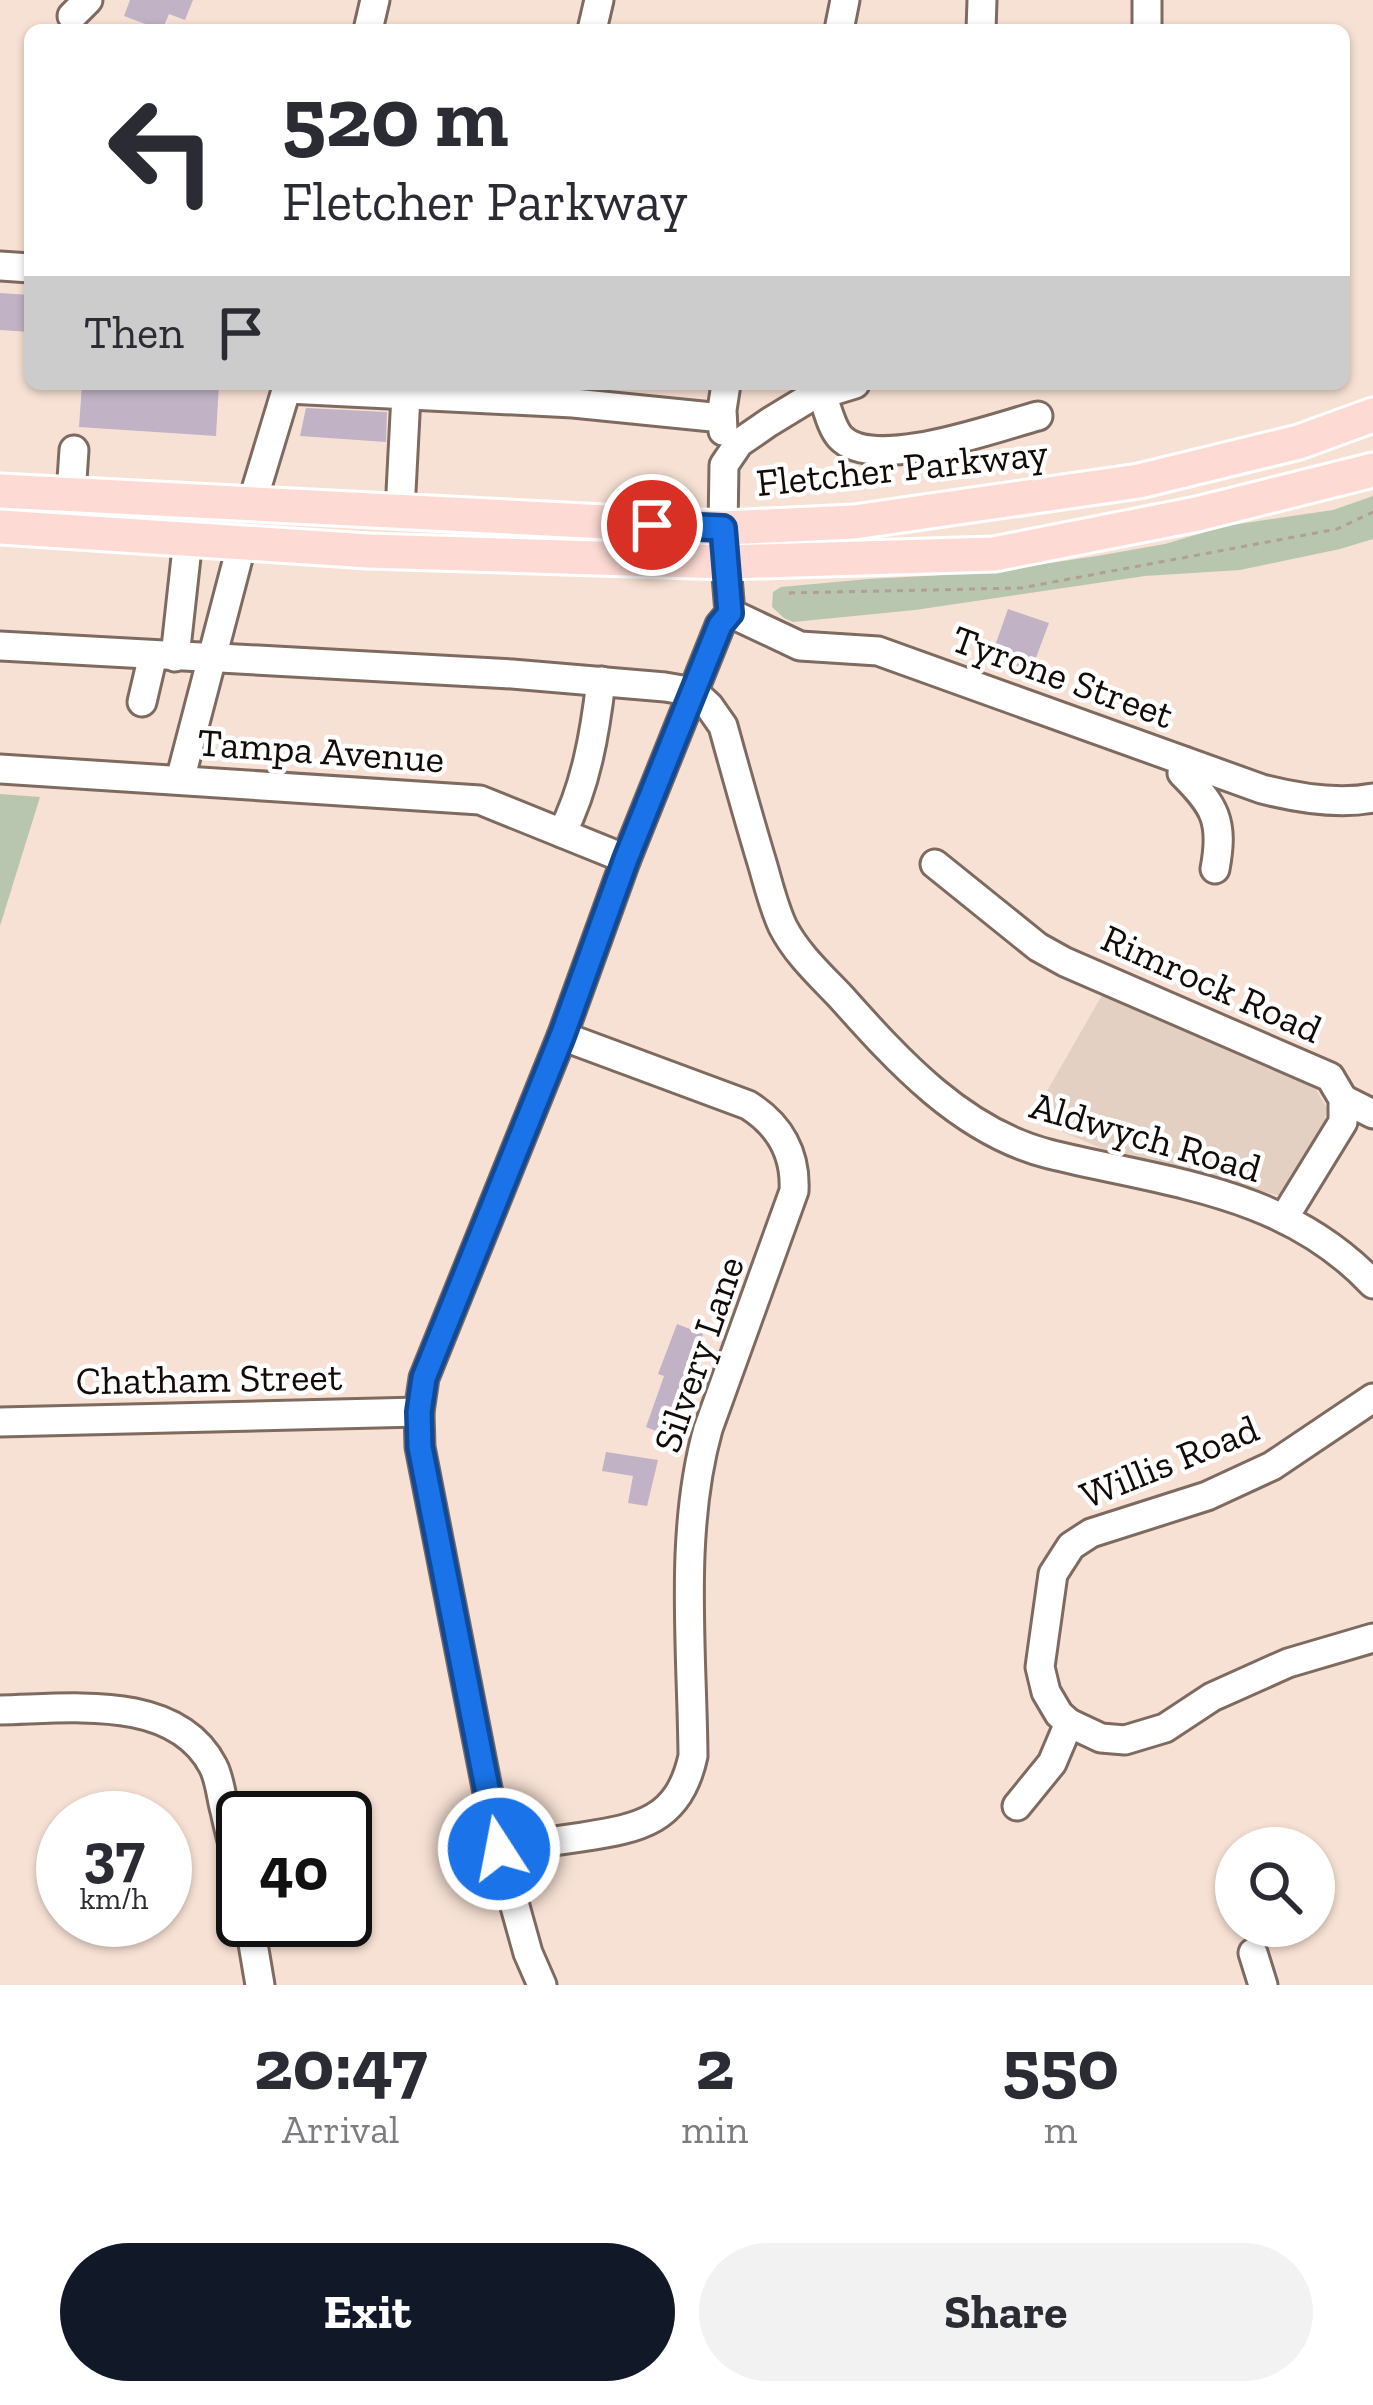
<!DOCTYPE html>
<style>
:root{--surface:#fff;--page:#f2f2f3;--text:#2b2b33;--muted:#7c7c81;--accent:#111827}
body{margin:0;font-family:"Zilla Slab",serif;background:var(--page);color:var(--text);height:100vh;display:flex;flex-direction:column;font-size:45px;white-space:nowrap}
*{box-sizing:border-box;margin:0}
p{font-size:39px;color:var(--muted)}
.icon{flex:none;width:66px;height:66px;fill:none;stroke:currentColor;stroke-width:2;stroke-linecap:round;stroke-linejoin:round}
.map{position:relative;height:1985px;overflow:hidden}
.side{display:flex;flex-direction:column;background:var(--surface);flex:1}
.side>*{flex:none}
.top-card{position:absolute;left:24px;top:24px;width:1326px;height:366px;border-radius:18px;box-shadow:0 3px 9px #0004;background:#fff;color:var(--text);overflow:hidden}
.tools{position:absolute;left:1215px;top:1827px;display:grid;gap:24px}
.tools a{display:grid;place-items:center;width:120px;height:120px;border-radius:50%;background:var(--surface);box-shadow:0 3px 9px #0004;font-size:60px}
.speed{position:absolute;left:36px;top:1791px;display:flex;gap:24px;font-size:60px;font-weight:700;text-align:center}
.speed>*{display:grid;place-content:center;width:156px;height:156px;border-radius:50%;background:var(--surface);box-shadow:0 3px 9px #0004;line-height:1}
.speed small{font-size:30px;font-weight:400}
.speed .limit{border:6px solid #111;border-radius:18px;background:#fff;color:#111}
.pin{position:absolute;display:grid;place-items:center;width:102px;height:102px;color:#fff;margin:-51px;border:6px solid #fff;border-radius:50%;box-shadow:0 3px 12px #0007}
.me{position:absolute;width:132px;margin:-66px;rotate:349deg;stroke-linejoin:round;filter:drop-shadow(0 0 9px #0008)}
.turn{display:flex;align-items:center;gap:42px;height:252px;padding:0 60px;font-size:54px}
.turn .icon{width:156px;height:156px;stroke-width:2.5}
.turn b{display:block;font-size:84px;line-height:102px}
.then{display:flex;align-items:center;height:114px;padding:0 60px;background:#0003;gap:24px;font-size:45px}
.eta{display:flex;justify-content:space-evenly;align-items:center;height:204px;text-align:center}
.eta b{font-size:72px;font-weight:800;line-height:84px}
.primary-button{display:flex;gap:24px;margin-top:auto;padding:24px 60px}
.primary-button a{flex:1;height:138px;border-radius:72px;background:var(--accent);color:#fff;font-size:48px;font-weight:800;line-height:138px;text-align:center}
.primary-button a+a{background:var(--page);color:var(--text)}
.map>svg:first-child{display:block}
</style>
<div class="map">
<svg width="1373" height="1985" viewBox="0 0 1373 1985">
<rect width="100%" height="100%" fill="#f7e1d4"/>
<polygon fill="#e4d0c3" points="1102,995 1209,1037 1314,1086 1327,1108 1320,1148 1297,1184 1281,1196 1156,1164 1101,1148 1065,1133 1035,1112"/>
<g fill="#b8c6af">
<polygon points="1373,496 1373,539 1340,549 1240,570 1145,576 915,610 793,622 784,618 772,607 773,592 781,587 868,579 982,573 1097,556 1165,544 1225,526 1333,510"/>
<polygon points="0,794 40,797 0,926"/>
</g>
<g fill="#c1b3c5">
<polygon points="130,0 193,0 185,20 169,14 163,28 157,25 156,28 124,16"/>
<polygon points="0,293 30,295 30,332 0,330"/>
<polygon points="82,384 219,384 216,436 79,427"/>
<polygon points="306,408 387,412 386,442 300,436"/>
<polygon points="1008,609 1049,623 1031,671 991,657"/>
<polygon points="677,1324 703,1334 676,1406 682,1408 671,1437 646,1427 664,1376 658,1374"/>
<polygon points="606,1452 658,1460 647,1506 628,1503 633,1476 602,1471"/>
</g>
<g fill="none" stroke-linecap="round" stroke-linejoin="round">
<g stroke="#7e6a5f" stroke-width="33">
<g id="minor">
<polyline points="72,16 88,0"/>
<polyline points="368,30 375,0"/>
<polyline points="592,30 599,0"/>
<polyline points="839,30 845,0"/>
<polyline points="981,30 982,0"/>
<polyline points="1147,30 1147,0"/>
<polyline points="0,266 30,268"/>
<polyline points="287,389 573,403 722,418"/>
<path d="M822,394C827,407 831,427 840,437C873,473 996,427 1038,416"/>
<polyline points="723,431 722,410 726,384"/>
<polyline points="71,494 74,450"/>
<polyline points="252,503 288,384"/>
<polyline points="400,511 406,395"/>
<path d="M730,613L800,646L878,651L1262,789C1297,798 1337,805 1373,798"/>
<path d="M0,646L512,674L665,687L694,692L709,706L723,726C736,773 749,820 763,866C769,887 774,908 783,927C797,954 820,975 841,997C898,1061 962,1132 1049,1154C1166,1183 1285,1190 1373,1284"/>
<polyline points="175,657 188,539"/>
<polyline points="142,702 153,655"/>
<path d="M1184,761L1182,773C1215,806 1224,821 1215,869"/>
<polyline points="0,769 480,800 626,859"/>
<polyline points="180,780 242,543"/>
<path d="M562,833C586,786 595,733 601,681"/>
<polyline points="935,864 1038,947 1065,962 1330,1077 1343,1099 1343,1122 1284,1218"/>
<polyline points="1343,1099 1373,1114"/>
<polyline points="1373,1398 1272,1466 1207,1496 1091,1533 1071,1546 1053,1574 1040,1667 1046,1692 1059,1714 1069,1723 1101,1738 1125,1740 1165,1728 1212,1697 1288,1663 1373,1638"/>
<polyline points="0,1422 419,1412"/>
<path d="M0,1710C68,1709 175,1693 213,1766C220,1779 221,1797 225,1811C230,1835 237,1859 243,1884"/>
<polyline points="1017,1806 1052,1763 1069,1723"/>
<path d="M499,1849C527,1845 555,1841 582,1837C640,1828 679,1821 693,1756C692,1649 679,1532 708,1429L794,1191C796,1154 780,1125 748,1105L562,1036"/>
<polyline points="249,1920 260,1985"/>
<polyline points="1253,1953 1263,1985"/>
<polyline points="542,1985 528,1953 499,1849 420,1447 419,1412 424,1378 562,1036 626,859 720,625 730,613 723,528 724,465 739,443 768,423 809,398 855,384"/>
</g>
</g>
<g stroke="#fff" stroke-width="39">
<g id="major">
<polyline points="0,491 723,528 854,522 1139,481 1299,442 1373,415"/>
<polyline points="0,527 368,551 726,562 994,554 1197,514 1373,470"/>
</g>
</g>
<polyline stroke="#b09f95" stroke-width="3" stroke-dasharray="6 6" stroke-linecap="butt" points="789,593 1021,588 1337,529 1373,512"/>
<use href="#minor" stroke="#fff" stroke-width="27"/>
<use href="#major" stroke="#fddad4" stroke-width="33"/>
</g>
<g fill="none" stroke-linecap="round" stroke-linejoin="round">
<g stroke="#114b97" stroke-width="30">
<polyline id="route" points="499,1849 420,1447 419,1412 424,1378 562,1036 626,859 720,625 730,613 723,528 652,525"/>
</g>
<use href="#route" stroke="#1a73e8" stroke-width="21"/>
</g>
<g text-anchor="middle" stroke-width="9" stroke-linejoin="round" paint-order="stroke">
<g font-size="39" fill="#120b07" stroke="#fff">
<text transform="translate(902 467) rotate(-6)" y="14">Fletcher Parkway</text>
<text transform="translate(1063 676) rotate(20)" y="14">Tyrone Street</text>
<text transform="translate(321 750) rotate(4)" y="14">Tampa Avenue</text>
<text transform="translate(1212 983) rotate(24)" y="14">Rimrock Road</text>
<text transform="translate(1146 1136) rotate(16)" y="14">Aldwych Road</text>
<text transform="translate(698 1354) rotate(-71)" y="14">Silvery Lane</text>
<text transform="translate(209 1378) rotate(-1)" y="14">Chatham Street</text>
<text transform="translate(1169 1461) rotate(-22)" y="14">Willis Road</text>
</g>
</g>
</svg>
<div class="tools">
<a><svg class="icon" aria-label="search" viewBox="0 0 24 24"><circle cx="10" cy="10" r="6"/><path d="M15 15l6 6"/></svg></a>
</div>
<div class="speed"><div>37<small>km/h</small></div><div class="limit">40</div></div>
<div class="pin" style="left:652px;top:525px;background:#d93025"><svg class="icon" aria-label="arrive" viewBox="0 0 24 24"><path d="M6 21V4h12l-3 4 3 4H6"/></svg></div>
<svg class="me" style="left:499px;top:1849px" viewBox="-20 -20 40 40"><circle r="17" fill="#1a73e8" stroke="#fff" stroke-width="3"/><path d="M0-11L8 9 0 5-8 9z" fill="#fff"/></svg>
<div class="top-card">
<div class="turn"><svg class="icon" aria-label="left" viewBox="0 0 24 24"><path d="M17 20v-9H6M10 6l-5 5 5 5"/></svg><div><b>520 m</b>Fletcher Parkway</div></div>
<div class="then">Then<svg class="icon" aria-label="arrive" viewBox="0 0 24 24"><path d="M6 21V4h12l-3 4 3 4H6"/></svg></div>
</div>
</div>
<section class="side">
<div class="eta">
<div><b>20:47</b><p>Arrival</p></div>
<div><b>2</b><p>min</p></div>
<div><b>550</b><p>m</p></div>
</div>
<div class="primary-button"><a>Exit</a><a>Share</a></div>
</section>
